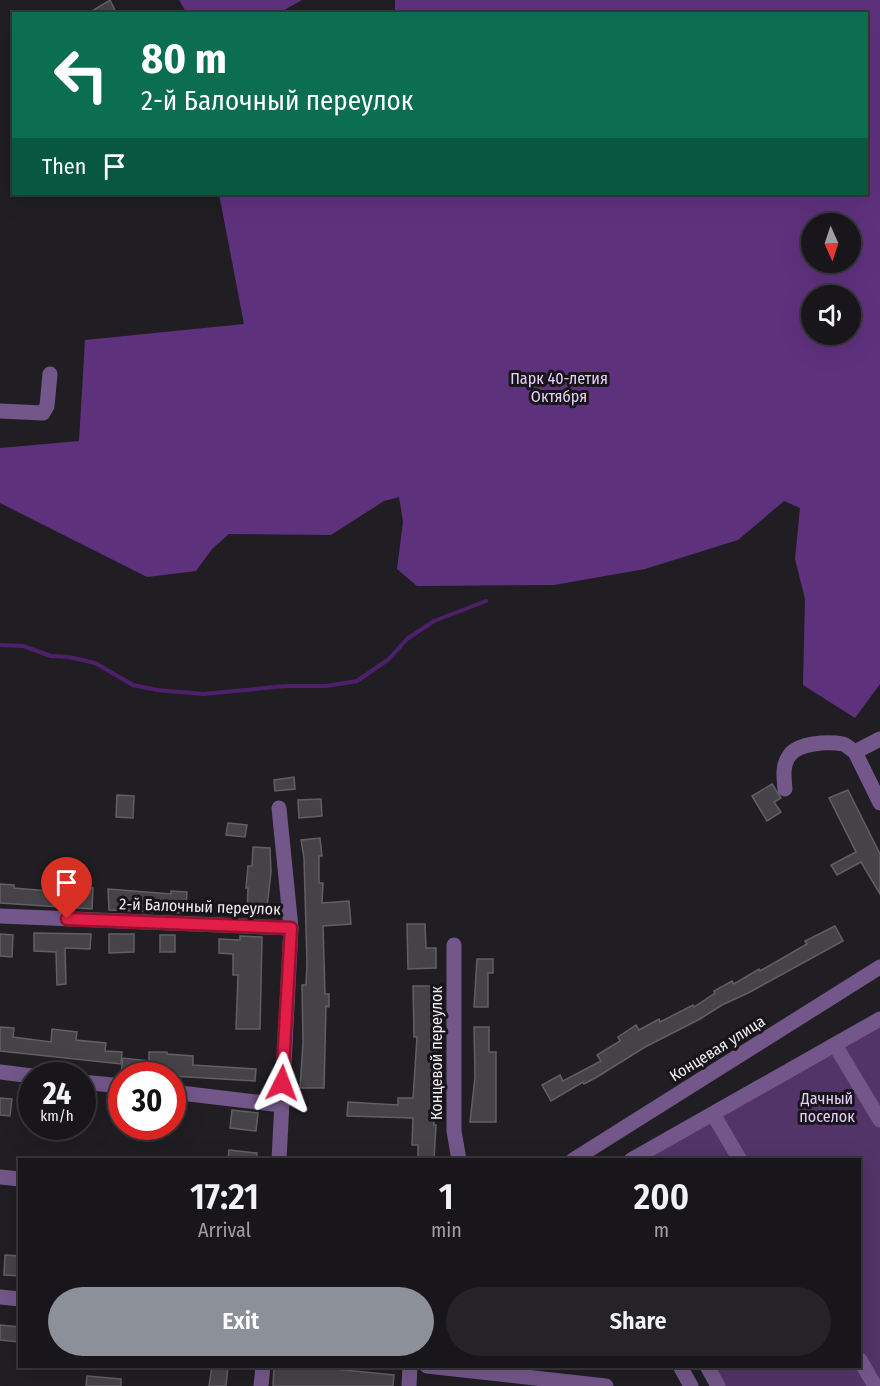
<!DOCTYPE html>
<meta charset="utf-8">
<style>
:root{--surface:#18161a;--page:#252327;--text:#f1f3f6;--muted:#9f9fa2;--line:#363539;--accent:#8c9099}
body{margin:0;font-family:"Fira Sans Condensed",sans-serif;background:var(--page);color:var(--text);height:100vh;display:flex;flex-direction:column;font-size:22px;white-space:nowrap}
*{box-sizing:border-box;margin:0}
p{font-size:20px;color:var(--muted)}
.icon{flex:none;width:33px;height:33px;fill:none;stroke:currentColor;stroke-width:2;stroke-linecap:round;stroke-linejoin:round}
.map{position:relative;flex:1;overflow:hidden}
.side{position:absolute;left:18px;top:1158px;width:843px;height:210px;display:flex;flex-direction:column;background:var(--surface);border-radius:0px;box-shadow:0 6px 24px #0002,0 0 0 2px var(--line)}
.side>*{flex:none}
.top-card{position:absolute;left:12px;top:12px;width:856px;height:183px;border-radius:0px;box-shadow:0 6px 24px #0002,0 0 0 2px var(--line);background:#0b6e4f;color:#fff;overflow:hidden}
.needle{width:39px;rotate:177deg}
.tools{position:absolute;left:801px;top:213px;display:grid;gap:12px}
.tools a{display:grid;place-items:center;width:60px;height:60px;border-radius:50%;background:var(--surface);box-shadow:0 6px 24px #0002,0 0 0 2px var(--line);font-size:30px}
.speed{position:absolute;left:18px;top:1062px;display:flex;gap:12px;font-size:30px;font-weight:700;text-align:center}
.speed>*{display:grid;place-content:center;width:78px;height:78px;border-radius:50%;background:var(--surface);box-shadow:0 6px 24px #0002,0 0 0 2px var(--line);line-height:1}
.speed small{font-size:15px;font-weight:400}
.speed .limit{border:9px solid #d22;background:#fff;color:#111}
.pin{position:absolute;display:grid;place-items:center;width:51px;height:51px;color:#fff;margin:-62px -26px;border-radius:50% 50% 50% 0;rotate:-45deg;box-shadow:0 0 6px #0007}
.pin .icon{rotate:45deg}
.me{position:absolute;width:66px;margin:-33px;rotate:3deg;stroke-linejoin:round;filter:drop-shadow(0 0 4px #0008)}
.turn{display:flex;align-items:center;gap:21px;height:126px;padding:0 30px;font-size:27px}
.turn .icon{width:78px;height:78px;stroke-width:2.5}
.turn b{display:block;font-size:42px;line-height:51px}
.then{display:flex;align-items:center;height:57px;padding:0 30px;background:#0003;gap:12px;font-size:22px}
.eta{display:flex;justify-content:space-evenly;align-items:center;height:102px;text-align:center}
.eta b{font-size:36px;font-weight:600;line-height:42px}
.primary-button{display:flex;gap:12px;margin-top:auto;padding:12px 30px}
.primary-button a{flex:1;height:69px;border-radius:36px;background:var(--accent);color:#fff;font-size:24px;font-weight:600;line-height:69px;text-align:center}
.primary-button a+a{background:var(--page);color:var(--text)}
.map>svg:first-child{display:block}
</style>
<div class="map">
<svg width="880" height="1386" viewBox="0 0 880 1386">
<rect width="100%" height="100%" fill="#201e23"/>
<polygon fill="#523468" points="880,1019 880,1386 718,1386 707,1367 860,1366 860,1160 631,1160"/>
<g fill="#5e317d" fill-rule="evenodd">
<polygon points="179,0 302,0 279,13 187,14"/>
<path d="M395,0H880V684L855,718L803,685L805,599L795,559L800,508L784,501L738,540L645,569L554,585L417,586L397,569L403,522L399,497L384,501L331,535L229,534L212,549L196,571L147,577L0,503V448L79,441L85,340L244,324L219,194H867V14H395ZM812,224H850V262H812ZM812,296H850V334H812Z"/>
</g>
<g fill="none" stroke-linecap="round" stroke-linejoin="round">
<polyline stroke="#4e206b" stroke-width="4" points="0,645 23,646 51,656 69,657 95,663 133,685 157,690 203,694 286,686 326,686 357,681 389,659 407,639 434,621 486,601"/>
</g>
<g fill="#464348" stroke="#625f64" stroke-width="1.5">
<polygon points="110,0 117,14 87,14"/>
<polygon points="294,777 295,789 275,791 274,780"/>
<polygon points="772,784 781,798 774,802 781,812 767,821 752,796"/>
<polygon points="848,790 880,854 880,894 861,862 837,875 831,865 856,852 829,798"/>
<polygon points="117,795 134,796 133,818 116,817"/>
<polygon points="321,799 322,816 299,818 298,800"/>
<polygon points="228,823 247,825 245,837 226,835"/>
<polygon points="320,838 322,856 319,856 319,883 323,883 322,903 349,901 351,924 323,926 325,994 329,994 329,1007 326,1006 324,1088 300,1088 303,1043 302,985 306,985 307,964 304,858 301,840"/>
<polygon points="253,847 270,848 271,872 266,916 247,915 248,888 246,888 248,866 252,866"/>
<polygon points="0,884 14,885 14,888 50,891 50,888 77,890 77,887 93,888 92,909 0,903"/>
<polygon points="108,889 171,894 171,891 187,892 186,913 109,910"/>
<polygon points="407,924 425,924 426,948 436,948 436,968 408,969"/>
<polygon points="835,926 843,941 750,992 722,1005 700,1019 645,1047 597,1077 584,1084 583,1082 551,1101 542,1085 560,1075 563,1081 601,1061 597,1055 620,1041 618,1037 636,1025 639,1030 659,1019 660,1022 693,1005 694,1007 715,993 714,991 732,981 734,984 759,969 760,971 807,944 805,941"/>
<polygon points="34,933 91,934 90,949 65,948 66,984 57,985 56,952 34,951"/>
<polygon points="0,934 13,935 12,957 0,956"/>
<polygon points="109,934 134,934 134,952 109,953"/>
<rect x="160" y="935" width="15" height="17"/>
<polygon points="240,936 262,937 260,1029 236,1029 238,975 233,975 233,954 219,953 219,939 240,940"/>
<polygon points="477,959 493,959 493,973 488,973 488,1007 474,1007"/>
<polygon points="413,986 436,986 437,1044 434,1099 434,1125 436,1125 434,1160 418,1160 418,1145 412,1145 413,1118 347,1116 348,1102 398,1105 398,1098 413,1098 417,1037 414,1037"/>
<polygon points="0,1027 14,1028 13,1037 51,1042 52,1029 77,1032 76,1040 106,1043 105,1051 122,1052 121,1064 0,1051"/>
<polygon points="474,1027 489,1027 489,1052 496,1052 496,1122 470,1122 475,1077"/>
<polygon points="149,1052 167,1052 167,1054 193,1056 193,1065 256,1069 255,1081 121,1073 123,1058 149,1061"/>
<polygon points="0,1098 12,1099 10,1116 0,1115"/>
<polygon points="232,1110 258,1113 256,1131 230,1128"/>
<polygon points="229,1150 257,1153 257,1160 228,1160"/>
<polygon points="5,1255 20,1256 20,1276 4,1275"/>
<polygon points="0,1325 20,1327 20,1342 0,1340"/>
<polygon points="212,1366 228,1366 226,1386 209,1386"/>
<polygon points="274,1366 305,1366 394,1375 393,1386 273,1386"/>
<polygon points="87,1376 121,1379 121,1386 86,1386"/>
</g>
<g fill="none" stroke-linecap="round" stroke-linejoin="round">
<g stroke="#73578a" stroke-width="15">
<polyline points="0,411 43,413 47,406 50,374"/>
<polyline points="880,739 855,752 880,803"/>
<path d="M785,789C784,778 782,766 789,756C797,743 828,741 843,744C847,745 851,750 855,752"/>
<polyline points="279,808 291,928 279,1160"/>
<polyline points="0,916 291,928"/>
<polyline points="454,945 454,1131 459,1160"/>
<polyline points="835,1045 880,1120"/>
<polyline points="0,1072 32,1076"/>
<polyline points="82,1082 122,1086"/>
<polyline points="172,1092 281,1105"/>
<polyline points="713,1114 740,1160"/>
<polyline points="573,1160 880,967"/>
<polyline points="631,1160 880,1019"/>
<polyline points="0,1177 20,1179"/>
<polyline points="0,1297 20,1299"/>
<polyline points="860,1360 875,1386"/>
<polyline points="427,1366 606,1386"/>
<polyline points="680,1366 691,1386"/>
<polyline points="707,1366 718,1386"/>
<polyline points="261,1386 263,1366"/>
<polyline points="409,1386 410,1366"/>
</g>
</g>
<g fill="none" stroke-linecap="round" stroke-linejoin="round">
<g stroke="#92132f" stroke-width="15">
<polyline id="route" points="67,919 291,928 282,1083"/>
</g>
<use href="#route" stroke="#e11d48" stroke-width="10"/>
</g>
<g text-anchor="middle" stroke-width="6" stroke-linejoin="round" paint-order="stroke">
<g font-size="16" fill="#e5cef9" stroke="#171519">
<text x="559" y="384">Парк 40-летия<tspan x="559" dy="18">Октября</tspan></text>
<text x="827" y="1104">Дачный<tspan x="827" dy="18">поселок</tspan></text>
</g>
<g font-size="16" fill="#f0eef1" stroke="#171519">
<text transform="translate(200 906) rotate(2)" y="6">2-й Балочный переулок</text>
<text transform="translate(717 1048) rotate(-32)" y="6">Концевая улица</text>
<text transform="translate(436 1053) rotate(-90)" y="6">Концевой переулок</text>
</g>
</g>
</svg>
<div class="tools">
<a><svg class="needle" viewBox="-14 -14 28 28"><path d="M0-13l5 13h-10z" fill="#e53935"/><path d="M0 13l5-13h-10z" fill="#9f9fa2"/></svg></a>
<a><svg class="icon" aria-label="sound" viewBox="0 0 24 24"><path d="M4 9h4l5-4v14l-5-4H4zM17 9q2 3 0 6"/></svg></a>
</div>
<div class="speed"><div>24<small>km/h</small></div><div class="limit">30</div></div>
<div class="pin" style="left:67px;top:919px;background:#d93025"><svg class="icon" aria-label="arrive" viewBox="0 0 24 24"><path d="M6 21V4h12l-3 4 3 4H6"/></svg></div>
<svg class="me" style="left:282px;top:1083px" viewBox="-20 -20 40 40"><path d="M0-17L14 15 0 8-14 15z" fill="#e11d48" stroke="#fff" stroke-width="4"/></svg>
<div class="top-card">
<div class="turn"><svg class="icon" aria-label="left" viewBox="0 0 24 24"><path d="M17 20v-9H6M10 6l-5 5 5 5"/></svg><div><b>80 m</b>2-й Балочный переулок</div></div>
<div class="then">Then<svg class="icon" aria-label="arrive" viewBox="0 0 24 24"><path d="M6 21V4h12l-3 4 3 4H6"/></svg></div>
</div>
<section class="side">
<div class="eta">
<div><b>17:21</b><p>Arrival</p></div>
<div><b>1</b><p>min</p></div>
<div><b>200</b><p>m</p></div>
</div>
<div class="primary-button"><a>Exit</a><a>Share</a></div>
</section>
</div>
